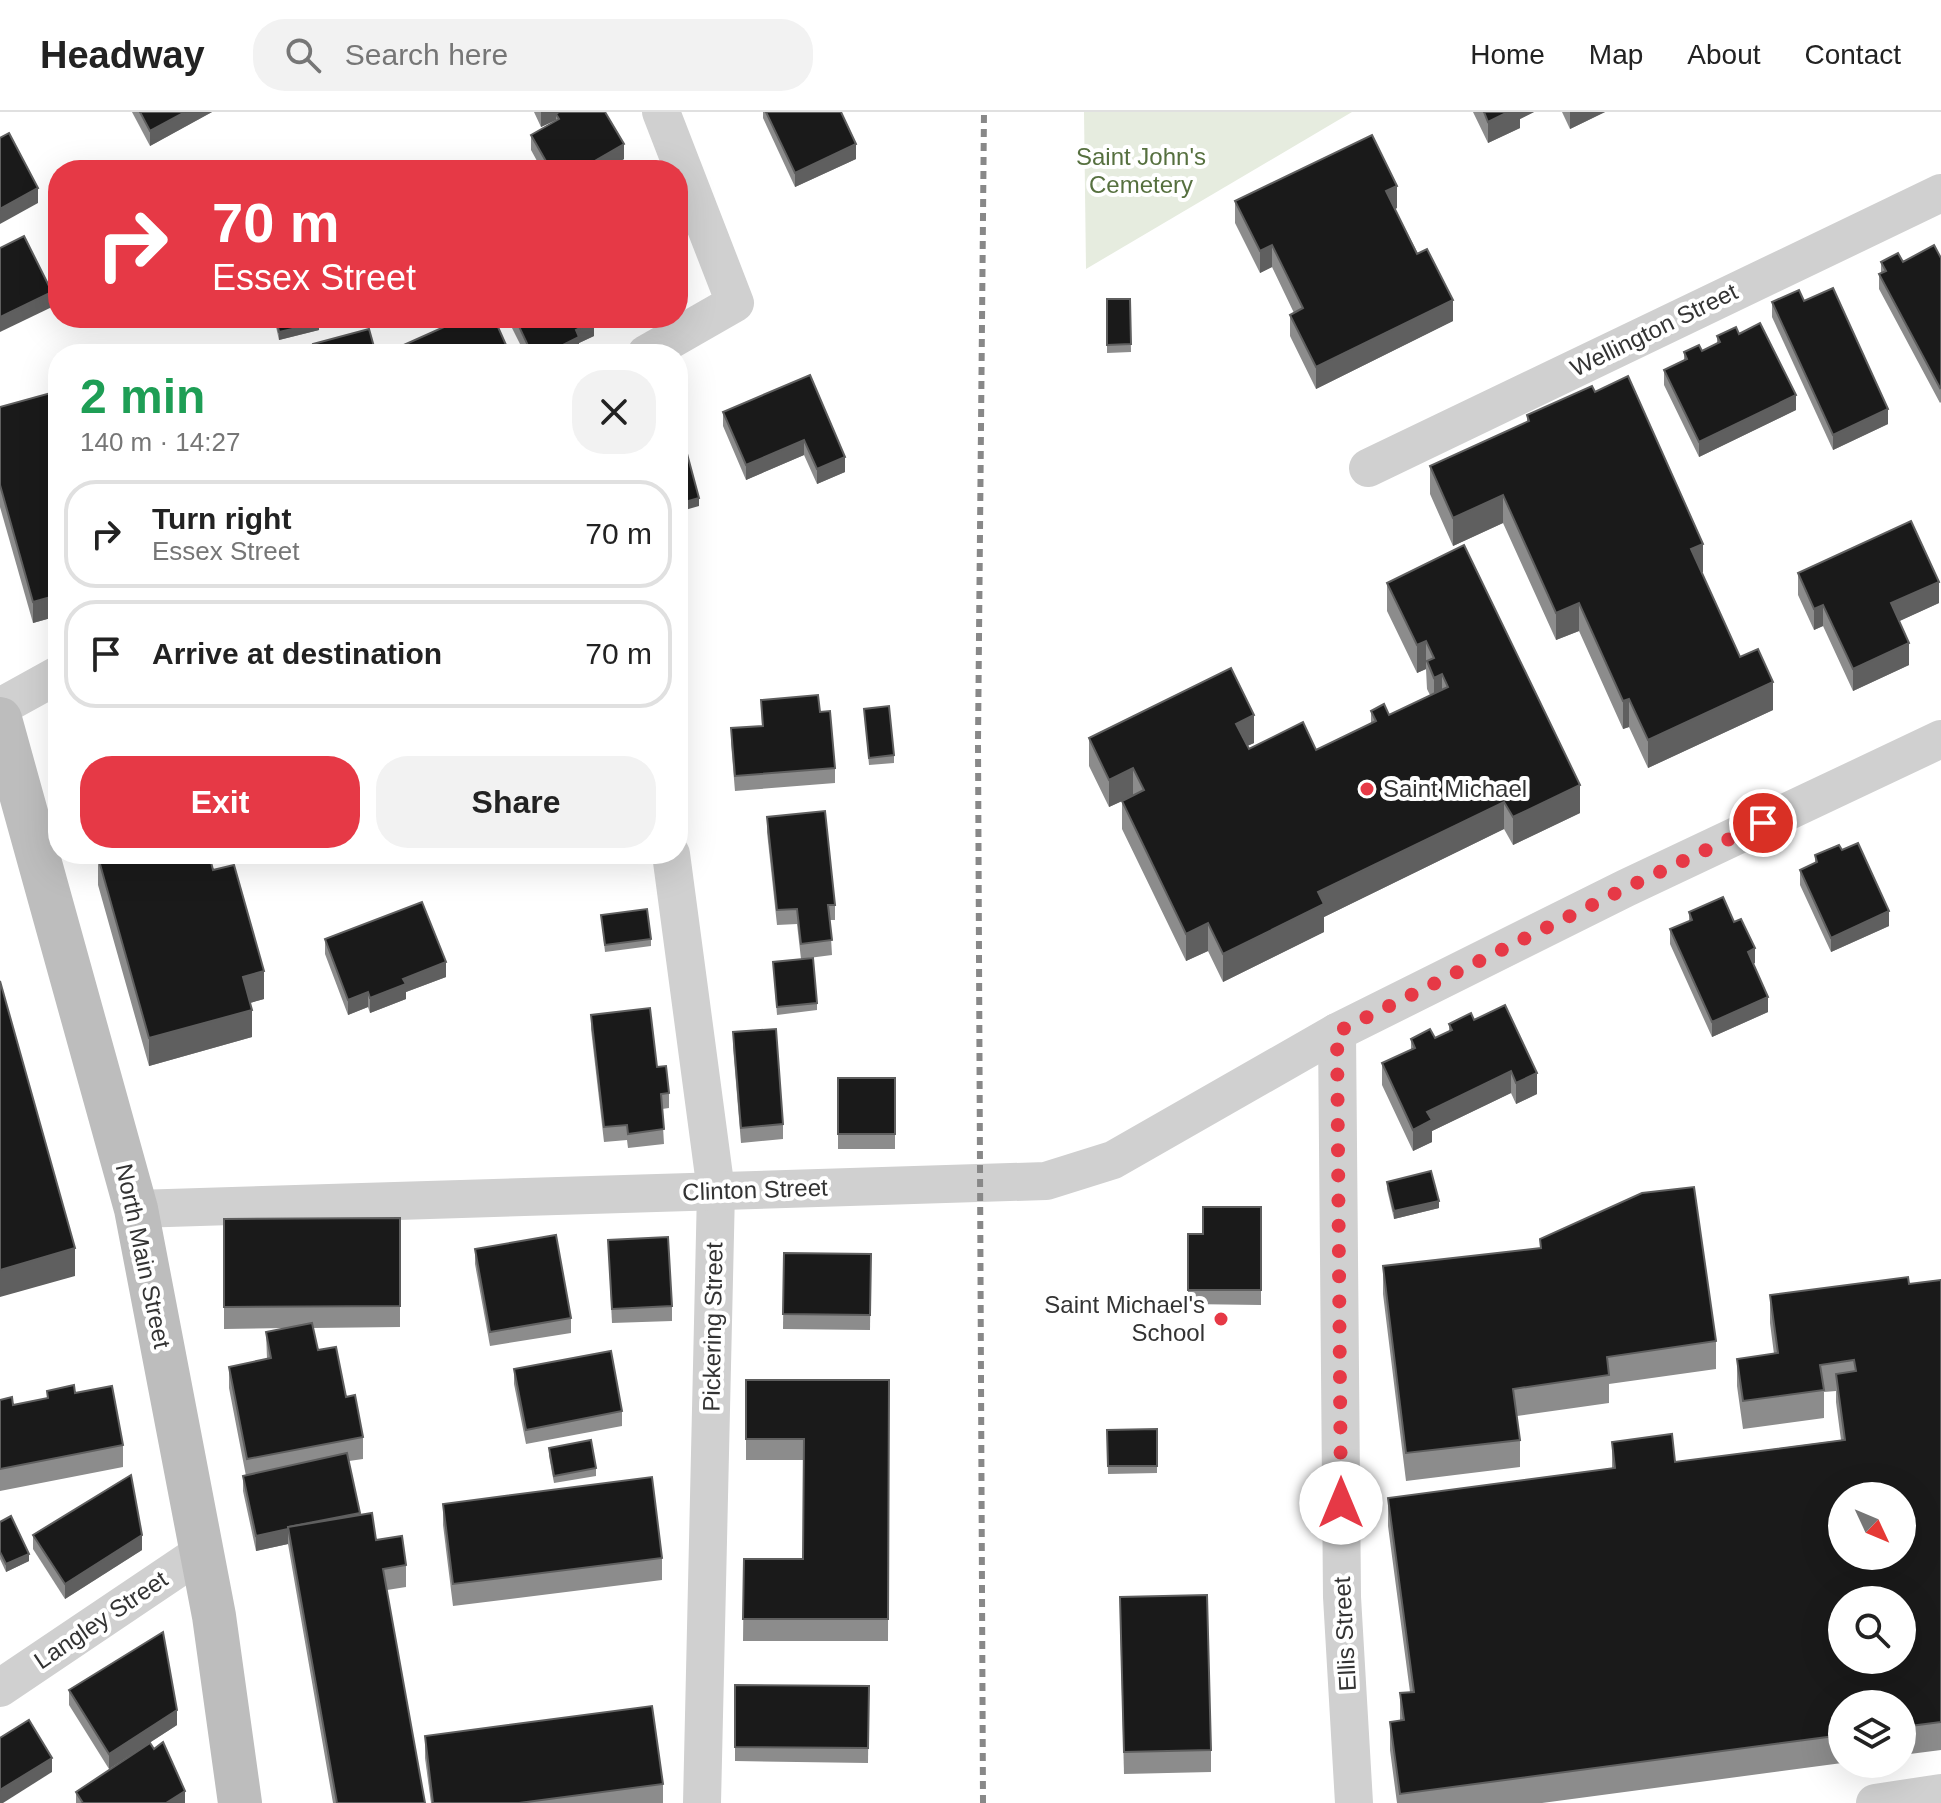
<!DOCTYPE html>
<meta charset="utf-8">
<style>
:root{--surface:#fff;--page:#f2f2f2;--text:#222;--muted:#767676;--line:#e0e0e0;--accent:#e63946}
body{margin:0;font-family:Helvetica,sans-serif;background:var(--page);color:var(--text);height:100vh;display:flex;flex-direction:column;font-size:30px;white-space:nowrap}
*{box-sizing:border-box;margin:0}
p{font-size:26px;color:var(--muted)}
.icon{flex:none;width:44px;height:44px;fill:none;stroke:currentColor;stroke-width:2;stroke-linecap:round;stroke-linejoin:round}
.map{position:relative;flex:1;overflow:hidden}
.drawer{position:absolute;left:48px;top:232px;width:640px;height:520px;display:flex;flex-direction:column;background:var(--surface);border-radius:32px;box-shadow:0 8px 32px #0002}
.drawer>*{flex:none}
.top-card{position:absolute;left:48px;top:48px;width:640px;height:168px;border-radius:32px;box-shadow:0 8px 32px #0002;background:#e63946;color:#fff;overflow:hidden}
.needle{width:52px;rotate:134deg}
.buttons{position:absolute;left:1828px;top:1370px;display:grid;gap:16px}
.buttons a{display:grid;place-items:center;width:88px;height:88px;border-radius:50%;background:var(--surface);box-shadow:0 8px 32px #0002;font-size:40px}
.pin{position:absolute;display:grid;place-items:center;width:68px;height:68px;color:#fff;margin:-34px;border:4px solid #fff;border-radius:50%;box-shadow:0 2px 8px #0007}
.me{position:absolute;width:88px;margin:-44px;rotate:0deg;stroke-linejoin:round;filter:drop-shadow(0 0 6px #0008)}
.turn{display:flex;align-items:center;gap:28px;height:168px;padding:0 32px;font-size:36px}
.turn .icon{width:104px;height:104px;stroke-width:2.5}
.turn b{display:block;font-size:56px;line-height:68px}
.round{display:grid;place-items:center;flex:none;width:84px;height:84px;border-radius:32px;background:var(--page)}
.summary{display:flex;align-items:center;justify-content:space-between;height:136px;padding:0 32px}
h1{font-size:48px;font-weight:700;line-height:60px;color:#1e9e55}
.primary-button{display:flex;gap:16px;margin-top:auto;padding:16px 32px}
.primary-button a{flex:1;height:92px;border-radius:32px;background:var(--accent);color:#fff;font-size:32px;font-weight:700;line-height:92px;text-align:center}
.primary-button a+a{background:var(--page);color:var(--text)}
ul{padding:0;list-style:none}
li{display:flex;align-items:center;gap:24px;height:108px;margin:0 16px 12px;padding:0 16px;border:4px solid var(--line);border-radius:32px}
li div{flex:1}
li b{display:block;font-size:30px}
li em{font-style:normal}
header{display:flex;align-items:center;gap:48px;box-sizing:border-box;height:112px;padding:0 40px;background:var(--surface);border-bottom:2px solid var(--line)}
header strong{font-size:38px}
nav{display:flex;gap:44px;margin-inline-start:auto;font-size:28px}
.search{width:560px;height:72px;background:var(--page);display:flex;align-items:center;gap:20px;box-sizing:border-box;padding:0 28px;border-radius:32px;color:var(--muted);font-size:30px}
.map>svg:first-child{display:block}
</style>
<header>
<strong>Headway</strong>
<div class="search"><svg class="icon" aria-label="search" viewBox="0 0 24 24"><circle cx="10" cy="10" r="6"/><path d="M15 15l6 6"/></svg>Search here</div>
<nav><a>Home</a><a>Map</a><a>About</a><a>Contact</a></nav>
</header>
<div class="map">
<svg width="1941" height="1691" viewBox="0 0 1941 1691">
<rect width="100%" height="100%" fill="#fff"/>
<polygon fill="#e6ecdf" points="1084,0 1352,0 1086,157"/>
<g fill="none" stroke-linecap="round" stroke-linejoin="round">
<g stroke="#d0d0d0" stroke-width="38">
<polyline points="646,242 735,191 661,0"/>
<polyline points="1368,356 1941,81"/>
<polyline points="0,595 58,563"/>
<polyline points="671,742 716,1079 702,1691"/>
<polyline points="1337,920 1342,1485 1354,1691"/>
<polyline points="136,1097 1046,1069 1113,1048 1337,920 1626,776 1941,627"/>
<polyline points="0,1576 202,1440"/>
<polyline points="1875,1691 1941,1681"/>
</g>
<polyline stroke="#bdbdbd" stroke-width="44" points="0,607 136,1097 214,1504 240,1691"/>
<polyline stroke="#888" stroke-width="6" stroke-dasharray="8 6" stroke-linecap="butt" points="983,1691 978,630 984,0"/>
</g>
<g fill="#8c8c8c">
<polygon points="132,0 212,0 150,34"/>
<polygon points="534,0 605,0 624,47 605,58 542,58 531,38 531,23 556,9 556,8 541,15"/>
<polygon points="763,0 841,0 856,47 795,75 763,6"/>
<polygon points="1473,0 1534,0 1520,7 1520,16 1488,31"/>
<polygon points="1562,0 1605,0 1570,17"/>
<polygon points="1235,89 1397,96 1395,97 1453,209 1316,277 1290,224 1290,203 1294,201 1272,155 1260,161 1235,111"/>
<polygon points="1941,146 1941,290 1940,291 1879,177 1879,162 1881,161 1881,150"/>
<polygon points="1107,187 1130,187 1131,240 1107,241"/>
<polygon points="1804,189 1888,312 1833,338 1772,205 1772,190"/>
<polygon points="274,206 318,206 319,218 279,228"/>
<polygon points="507,206 592,206 594,224 579,231 579,240 574,242 525,242"/>
<polygon points="1739,222 1796,298 1699,345 1664,273 1664,258 1684,248 1684,240 1702,239 1717,232 1717,224"/>
<polygon points="810,263 845,360 817,372 804,343 746,368 723,314 723,300"/>
<polygon points="58,279 58,504 33,511 0,395 0,295"/>
<polygon points="1595,280 1703,460 1701,461 1740,545 1773,598 1648,656 1629,615 1623,617 1579,519 1556,528 1503,411 1453,434 1430,382 1430,354 1527,310 1527,303"/>
<polygon points="1798,461 1939,491 1899,509 1909,553 1853,579 1823,514 1814,518 1798,483"/>
<polygon points="1387,471 1580,701 1513,733 1504,717 1324,805 1324,820 1223,870 1208,839 1186,849 1122,717 1122,689 1133,684 1109,695 1089,654 1089,626 1254,631 1247,634 1249,637 1316,638 1371,612 1371,599 1389,603 1430,583 1427,577 1426,557 1417,561 1387,499"/>
<polygon points="761,588 820,600 835,656 835,671 735,679 731,631 731,616 762,614"/>
<polygon points="864,597 894,643 894,651 869,653"/>
<polygon points="767,705 835,793 835,808 830,808 832,843 801,847 797,812 777,813 767,720"/>
<polygon points="1842,738 1889,814 1831,840 1800,773 1800,758 1815,751 1815,743"/>
<polygon points="103,742 209,742 213,758 264,887 250,891 252,925 149,954 98,773 98,745 104,743"/>
<polygon points="1689,800 1755,851 1753,852 1768,900 1712,925 1670,832 1670,817 1689,809"/>
<polygon points="601,803 651,827 651,834 605,840"/>
<polygon points="325,827 446,865 406,880 406,887 370,901 368,895 348,903 325,842"/>
<polygon points="773,850 817,891 817,898 777,903"/>
<polygon points="591,903 657,955 669,981 669,996 662,997 664,1032 628,1036 627,1028 604,1030 591,917"/>
<polygon points="1474,908 1537,982 1516,992 1511,981 1432,1019 1432,1030 1413,1039 1382,973 1382,951 1411,938 1411,927 1435,926 1449,920 1449,912"/>
<polygon points="733,920 783,1012 783,1027 741,1031 733,935"/>
<rect x="838" y="966" width="57" height="71"/>
<polygon points="1387,1070 1439,1096 1394,1107 1387,1077"/>
<polygon points="1261,1095 1261,1193 1188,1192 1188,1122 1203,1122"/>
<polygon points="400,1106 400,1215 313,1216 318,1238 346,1285 363,1325 363,1347 349,1349 360,1403 376,1428 406,1453 406,1475 387,1478 425,1691 333,1691 288,1432 256,1439 243,1379 243,1364 246,1364 229,1276 229,1255 267,1247 266,1220 287,1216 224,1217 224,1107"/>
<polygon points="1540,1127 1716,1229 1716,1257 1609,1272 1609,1291 1517,1304 1520,1328 1520,1355 1406,1369 1383,1182 1383,1154 1540,1136"/>
<polygon points="608,1128 672,1194 672,1209 612,1211"/>
<polygon points="475,1137 571,1206 571,1221 490,1234 475,1152"/>
<polygon points="784,1141 871,1142 870,1218 783,1217"/>
<polygon points="1941,1168 1941,1638 1902,1643 1902,1592 1842,1592 1842,1651 1542,1691 1397,1691 1390,1638 1390,1610 1400,1609 1400,1581 1410,1580 1388,1414 1388,1386 1612,1356 1612,1330 1675,1350 1841,1328 1836,1290 1836,1279 1824,1280 1824,1306 1743,1317 1737,1274 1737,1247 1774,1242 1770,1211 1770,1183 1909,1172"/>
<polygon points="514,1257 622,1299 622,1314 526,1332 514,1272"/>
<polygon points="746,1268 889,1268 888,1529 743,1529 744,1447 803,1447 804,1348 746,1348"/>
<polygon points="47,1279 75,1281 123,1333 123,1355 0,1379 0,1288 13,1293 47,1286"/>
<polygon points="1157,1317 1157,1361 1108,1362 1107,1318"/>
<polygon points="549,1336 596,1356 596,1364 554,1371 549,1344"/>
<polygon points="443,1392 662,1446 662,1468 453,1494 443,1413"/>
<polygon points="0,1410 29,1449 6,1460 0,1447"/>
<polygon points="33,1423 142,1438 65,1487 33,1437"/>
<polygon points="1120,1507 1211,1638 1211,1660 1124,1662"/>
<polygon points="735,1573 869,1574 868,1651 735,1649"/>
<polygon points="69,1578 177,1613 109,1657 69,1593"/>
<polygon points="425,1624 663,1672 663,1691 431,1691 425,1646"/>
<polygon points="76,1680 185,1691 76,1691"/>
</g>
<g fill="#5f5f5f">
<polygon points="185,0 212,0 150,34 150,19"/>
<polygon points="541,0 570,0 556,2 556,8 541,15"/>
<polygon points="1508,0 1534,0 1520,7 1520,16 1488,31 1488,10"/>
<polygon points="1570,0 1605,0 1570,17"/>
<polygon points="624,32 624,47 605,58 579,58"/>
<polygon points="856,32 856,47 795,75 795,61"/>
<polygon points="1397,74 1397,96 1386,101 1386,79"/>
<polygon points="38,76 38,91 0,112 0,97"/>
<polygon points="1272,133 1272,155 1260,161 1260,139"/>
<polygon points="52,180 52,195 0,220 0,205"/>
<polygon points="1453,188 1453,209 1316,277 1316,255"/>
<polygon points="594,209 594,224 579,231 579,240 574,242 547,242 547,241 576,218"/>
<polygon points="319,211 319,218 279,228 279,220"/>
<polygon points="543,234 543,242 531,242 531,240"/>
<polygon points="1796,283 1796,298 1699,345 1699,330"/>
<polygon points="1888,297 1888,312 1833,338 1833,323"/>
<polygon points="804,328 804,343 746,368 746,353"/>
<polygon points="845,345 845,360 817,372 817,357"/>
<polygon points="1503,383 1503,411 1453,434 1453,406"/>
<polygon points="699,386 699,394 678,400 678,392"/>
<polygon points="1703,432 1703,460 1691,465 1691,437"/>
<polygon points="1939,470 1939,491 1891,513 1891,491"/>
<polygon points="58,483 58,504 33,511 33,490"/>
<polygon points="1579,491 1579,519 1556,528 1556,501"/>
<polygon points="1823,493 1823,514 1814,518 1814,497"/>
<polygon points="1426,529 1426,557 1417,561 1417,533"/>
<polygon points="1909,531 1909,553 1853,579 1853,557"/>
<polygon points="1442,562 1442,590 1434,593 1434,566"/>
<polygon points="1773,570 1773,598 1648,656 1648,628"/>
<polygon points="1629,587 1629,615 1623,617 1623,589"/>
<polygon points="1254,603 1254,631 1236,639 1236,612"/>
<polygon points="1133,656 1133,684 1109,695 1109,668"/>
<polygon points="1580,673 1580,701 1513,733 1513,705"/>
<polygon points="1504,690 1504,717 1324,805 1324,820 1223,870 1223,842 1318,780"/>
<polygon points="1889,799 1889,814 1831,840 1831,826"/>
<polygon points="1208,811 1208,839 1186,849 1186,822"/>
<polygon points="1755,836 1755,851 1748,854 1748,840"/>
<polygon points="446,850 446,865 406,880 406,887 370,901 370,886 403,867"/>
<polygon points="264,859 264,887 243,893 243,865"/>
<polygon points="368,880 368,895 348,903 348,888"/>
<polygon points="1768,885 1768,900 1712,925 1712,910"/>
<polygon points="252,898 252,925 149,954 149,926"/>
<polygon points="1511,959 1511,981 1432,1019 1432,1030 1413,1039 1413,1018 1427,1000"/>
<polygon points="1537,961 1537,982 1516,992 1516,971"/>
<polygon points="1439,1089 1439,1096 1394,1107 1394,1099"/>
<polygon points="75,1136 75,1164 0,1185 0,1158"/>
<polygon points="288,1417 288,1432 256,1439 256,1424"/>
<polygon points="142,1423 142,1438 65,1487 65,1472"/>
<polygon points="29,1442 29,1449 6,1460 6,1452"/>
<polygon points="177,1598 177,1613 109,1657 109,1642"/>
<polygon points="52,1646 52,1660 3,1691 0,1691 0,1678"/>
<polygon points="185,1679 185,1691 166,1691"/>
</g>
<g fill="#1a1a1a" stroke="#5f5f5f" stroke-width="2" fill-rule="evenodd">
<polygon points="140,0 185,0 150,19"/>
<polygon points="559,0 605,0 624,32 579,58 551,58 531,23 559,7 556,2"/>
<polygon points="766,0 841,0 856,32 795,61"/>
<polygon points="1484,0 1508,0 1488,10"/>
<polygon points="9,21 38,76 0,97 0,26"/>
<polygon points="1372,23 1397,74 1386,79 1417,142 1427,137 1453,188 1316,255 1290,203 1303,196 1272,133 1260,139 1235,89"/>
<polygon points="24,124 52,180 0,205 0,136"/>
<polygon points="1934,133 1941,146 1941,275 1940,276 1879,162 1886,159 1881,150 1898,141 1903,150"/>
<polygon points="1833,176 1888,297 1833,323 1772,190 1799,178 1804,189"/>
<polygon points="1107,187 1130,187 1131,232 1107,233"/>
<polygon points="276,206 318,206 319,211 279,220"/>
<polygon points="464,206 494,206 510,242 400,242 397,236"/>
<polygon points="515,206 592,206 594,209 576,218 579,225 547,241 543,234 531,240"/>
<polygon points="1760,211 1796,283 1699,330 1664,258 1687,247 1684,240 1699,233 1702,239 1720,230 1717,224 1736,215 1739,222"/>
<polygon points="369,217 376,242 315,242 313,232"/>
<polygon points="810,263 845,345 817,357 804,328 746,353 723,300"/>
<polygon points="1628,264 1703,432 1691,437 1740,545 1758,537 1773,570 1648,628 1629,587 1623,589 1579,491 1556,501 1503,383 1453,406 1430,354 1529,309 1527,303 1592,274 1595,280"/>
<polygon points="58,279 58,483 33,490 0,373 0,295"/>
<polygon points="686,338 699,386 678,392 678,340"/>
<polygon points="1911,409 1939,470 1891,491 1909,531 1853,557 1823,493 1814,497 1798,461"/>
<polygon points="1464,433 1580,673 1513,705 1504,690 1318,780 1324,792 1223,842 1208,811 1186,822 1122,689 1144,678 1133,656 1109,668 1089,626 1231,556 1254,603 1236,612 1249,637 1303,610 1316,638 1376,609 1371,599 1384,592 1389,603 1448,575 1442,562 1434,566 1427,549 1434,546 1426,529 1417,533 1387,471"/>
<polygon points="818,583 820,600 830,599 835,656 735,664 731,616 763,614 761,588"/>
<polygon points="889,594 894,643 869,646 864,597"/>
<polygon points="825,699 835,793 828,793 832,828 801,832 797,797 777,798 767,705"/>
<polygon points="1858,731 1889,799 1831,826 1800,758 1817,750 1815,743 1839,733 1842,738"/>
<polygon points="107,742 209,742 213,758 234,753 264,859 243,865 252,898 149,926 98,745"/>
<polygon points="1723,785 1734,810 1741,807 1755,836 1748,840 1768,885 1712,910 1670,817 1692,808 1689,800"/>
<polygon points="422,790 446,850 403,867 406,872 370,886 368,880 348,888 325,827"/>
<polygon points="647,797 651,827 605,833 601,803"/>
<polygon points="813,846 817,891 777,895 773,850"/>
<polygon points="0,869 75,1136 0,1158"/>
<polygon points="1505,893 1537,961 1516,971 1511,959 1427,1000 1432,1008 1413,1018 1382,951 1415,936 1411,927 1430,917 1435,926 1452,918 1449,912 1471,901 1474,908"/>
<polygon points="650,896 657,955 666,954 669,981 661,982 664,1017 628,1022 627,1013 604,1015 591,903"/>
<polygon points="776,917 783,1012 741,1016 733,920"/>
<rect x="838" y="966" width="57" height="56"/>
<polygon points="1431,1059 1439,1089 1394,1099 1387,1070"/>
<polygon points="1694,1075 1716,1229 1607,1245 1609,1263 1513,1277 1520,1328 1406,1341 1383,1154 1541,1136 1540,1127 1642,1081"/>
<polygon points="1203,1095 1261,1095 1261,1178 1188,1178 1188,1122 1203,1122"/>
<polygon points="400,1106 400,1194 224,1195 224,1107"/>
<polygon points="556,1123 571,1206 490,1220 475,1137"/>
<polygon points="668,1125 672,1194 612,1197 608,1128"/>
<polygon points="784,1141 871,1142 870,1203 783,1202"/>
<path d="M1908,1165L1909,1172L1941,1168V1610L1902,1615V1592H1842V1623L1400,1682L1390,1610L1404,1608L1400,1581L1414,1580L1388,1386L1615,1356L1612,1330L1672,1322L1675,1350L1845,1328L1836,1262L1856,1259L1854,1248L1820,1253L1824,1278L1743,1289L1737,1247L1778,1241L1770,1183ZM1842,1384H1902V1444H1842ZM1842,1488H1902V1548H1842Z"/>
<polygon points="312,1211 318,1238 336,1235 346,1285 355,1283 363,1325 247,1347 229,1255 271,1246 266,1220"/>
<polygon points="611,1239 622,1299 526,1318 514,1257"/>
<polygon points="746,1268 889,1268 888,1507 743,1507 744,1447 803,1447 804,1327 746,1327"/>
<polygon points="74,1273 75,1281 112,1274 123,1333 0,1357 0,1288 12,1285 13,1293 48,1286 47,1279"/>
<polygon points="1157,1317 1157,1354 1108,1354 1107,1318"/>
<polygon points="591,1328 596,1356 554,1364 549,1336"/>
<polygon points="347,1341 360,1401 288,1415 288,1417 256,1424 243,1364"/>
<polygon points="131,1363 142,1423 65,1472 33,1423"/>
<polygon points="652,1365 662,1446 453,1472 443,1392"/>
<polygon points="372,1401 376,1428 402,1424 406,1453 383,1457 425,1691 337,1691 288,1415"/>
<polygon points="11,1404 29,1442 6,1452 0,1440 0,1410"/>
<polygon points="1207,1483 1211,1638 1124,1640 1120,1485"/>
<polygon points="163,1520 177,1598 109,1642 69,1578"/>
<polygon points="735,1573 869,1574 868,1636 735,1635"/>
<polygon points="652,1594 663,1672 519,1691 433,1691 425,1624"/>
<polygon points="29,1608 52,1646 0,1678 0,1626"/>
<polygon points="163,1630 185,1679 166,1691 83,1691 76,1680 150,1631 154,1637"/>
</g>
<g fill="none" stroke-linecap="round" stroke-linejoin="round">
<polyline stroke="#e63946" stroke-width="14" stroke-dasharray="0 25.2" points="1341,1391 1337,920 1626,776 1763,711"/>
</g>
<g fill="#e63946" stroke="#fff" stroke-width="3">
<circle cx="1367" cy="677" r="8"/>
<circle cx="1221" cy="1207" r="8"/>
</g>
<g text-anchor="middle" stroke-width="8" stroke-linejoin="round" paint-order="stroke">
<g font-size="24" fill="#56703f" stroke="#fff">
<text x="1141" y="53">Saint John's<tspan x="1141" dy="28">Cemetery</tspan></text>
</g>
<g font-size="24" fill="#333" stroke="#fff">
<text transform="translate(1654 218) rotate(-26)" y="8">Wellington Street</text>
<text transform="translate(755 1078) rotate(-2)" y="8">Clinton Street</text>
<text transform="translate(143 1144) rotate(78)" y="8">North Main Street</text>
<text transform="translate(713 1215) rotate(-89)" y="8">Pickering Street</text>
<text transform="translate(101 1508) rotate(-34)" y="8">Langley Street</text>
<text transform="translate(1345 1522) rotate(-93)" y="8">Ellis Street</text>
</g>
<g font-size="24" fill="#333" stroke="#fff" text-anchor="start">
<text x="1383" y="685">Saint Michael</text>
<text x="1205" y="1201" text-anchor="end">Saint Michael's<tspan x="1205" dy="28">School</tspan></text>
</g>
</g>
</svg>
<div class="buttons">
<a><svg class="needle" viewBox="-14 -14 28 28"><path d="M0-13l5 13h-10z" fill="#e53935"/><path d="M0 13l5-13h-10z" fill="#767676"/></svg></a>
<a><svg class="icon" aria-label="search" viewBox="0 0 24 24"><circle cx="10" cy="10" r="6"/><path d="M15 15l6 6"/></svg></a>
<a><svg class="icon" aria-label="layers" viewBox="0 0 24 24"><path d="M12 4l9 5-9 5-9-5zM3 14l9 5 9-5"/></svg></a>
</div>
<div class="pin" style="left:1763px;top:711px;background:#d93025"><svg class="icon" aria-label="arrive" viewBox="0 0 24 24"><path d="M6 21V4h12l-3 4 3 4H6"/></svg></div>
<svg class="me" style="left:1341px;top:1391px" viewBox="-20 -20 40 40"><circle r="19" fill="#fff"/><path d="M0-13L10 11 0 6-10 11z" fill="#e63946"/></svg>
<div class="top-card">
<div class="turn"><svg class="icon" aria-label="right" viewBox="0 0 24 24"><path d="M7 20v-9h11M14 6l5 5-5 5"/></svg><div><b>70 m</b>Essex Street</div></div>
</div>
<section class="drawer">
<div class="summary"><div><h1>2 min</h1><p>140 m · 14:27</p></div><a class="round"><svg class="icon" aria-label="close" viewBox="0 0 24 24"><path d="M6 6l12 12M18 6L6 18"/></svg></a></div>
<ul>
<li><svg class="icon" aria-label="right" viewBox="0 0 24 24"><path d="M7 20v-9h11M14 6l5 5-5 5"/></svg><div><b>Turn right</b><p>Essex Street</p></div><em>70 m</em></li>
<li><svg class="icon" aria-label="arrive" viewBox="0 0 24 24"><path d="M6 21V4h12l-3 4 3 4H6"/></svg><div><b>Arrive at destination</b></div><em>70 m</em></li>
</ul>
<div class="primary-button"><a>Exit</a><a>Share</a></div>
</section>
</div>
